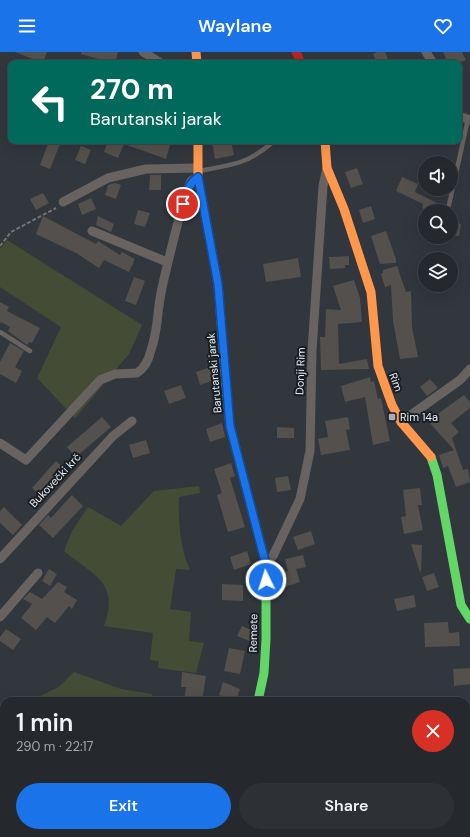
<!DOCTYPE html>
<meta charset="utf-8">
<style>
:root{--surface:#25292e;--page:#2d3136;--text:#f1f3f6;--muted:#a3a6aa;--line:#42454a;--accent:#1a73e8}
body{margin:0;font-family:"DM Sans",sans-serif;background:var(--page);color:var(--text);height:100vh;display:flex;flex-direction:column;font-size:15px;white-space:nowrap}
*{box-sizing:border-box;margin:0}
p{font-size:13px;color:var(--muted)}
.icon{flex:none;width:22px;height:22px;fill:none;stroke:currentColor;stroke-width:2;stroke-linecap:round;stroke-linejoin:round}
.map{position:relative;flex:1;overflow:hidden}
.side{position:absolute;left:0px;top:645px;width:470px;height:140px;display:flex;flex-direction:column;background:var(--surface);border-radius:12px 12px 0 0;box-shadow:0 4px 16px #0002,0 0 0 1px var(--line)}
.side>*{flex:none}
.banner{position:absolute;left:8px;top:8px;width:454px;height:84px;border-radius:8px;box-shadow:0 4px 16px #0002,0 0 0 1px var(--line);background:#00695c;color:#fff;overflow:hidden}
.buttons{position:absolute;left:418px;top:104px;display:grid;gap:8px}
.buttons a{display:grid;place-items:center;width:40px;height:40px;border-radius:50%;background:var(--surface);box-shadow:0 4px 16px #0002,0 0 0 1px var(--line);font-size:20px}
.pin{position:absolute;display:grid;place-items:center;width:34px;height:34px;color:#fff;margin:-17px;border:2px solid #fff;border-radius:50%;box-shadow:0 1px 4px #0007}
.me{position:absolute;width:44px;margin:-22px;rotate:356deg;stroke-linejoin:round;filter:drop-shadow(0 0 3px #0008)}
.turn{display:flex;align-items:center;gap:14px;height:84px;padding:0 16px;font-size:18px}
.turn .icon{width:52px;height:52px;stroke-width:2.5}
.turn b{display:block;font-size:28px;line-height:34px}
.round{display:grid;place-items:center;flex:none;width:42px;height:42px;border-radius:21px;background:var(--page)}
.headline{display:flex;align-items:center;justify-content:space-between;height:68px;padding:0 16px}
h1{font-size:24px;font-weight:600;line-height:30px}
.button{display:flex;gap:8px;margin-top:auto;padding:8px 16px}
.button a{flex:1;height:46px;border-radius:24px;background:var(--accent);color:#fff;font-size:16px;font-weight:600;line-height:46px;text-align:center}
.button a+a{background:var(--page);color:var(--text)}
header{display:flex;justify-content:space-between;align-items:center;height:52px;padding:0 16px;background:var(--accent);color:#fff;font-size:18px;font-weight:600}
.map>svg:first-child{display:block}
</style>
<header><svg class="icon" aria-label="menu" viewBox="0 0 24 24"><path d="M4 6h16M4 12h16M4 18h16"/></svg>Waylane<svg class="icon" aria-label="heart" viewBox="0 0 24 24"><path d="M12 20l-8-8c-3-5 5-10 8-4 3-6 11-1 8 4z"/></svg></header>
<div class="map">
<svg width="470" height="785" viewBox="0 0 470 785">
<rect width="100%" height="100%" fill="#31373d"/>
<g fill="#454c36">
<polygon points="7,188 142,273 129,302 75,366 37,326 61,275 0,235 0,197"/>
<path d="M199,434L200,441L179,445C178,469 180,496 190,518L176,517L170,557L191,560L189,589L204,591L196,621L158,616L159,609L150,608L153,581L104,574C120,530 94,524 64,499L72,479L88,455L121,474L154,439Z"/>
<polygon points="74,620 121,637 152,642 151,649 31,649 60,634"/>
<polygon points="4,667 4,781 23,781 21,785 0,785 0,669"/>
<polygon points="30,781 141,781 140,785 28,785"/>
<polygon points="248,781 427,781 428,785 248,785"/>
</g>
<g fill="#53504d">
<polygon points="15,0 47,0 43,11"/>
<polygon points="81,0 118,0 115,11 101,11 102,8 81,2"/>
<polygon points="377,0 385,0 390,11 377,11 373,2"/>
<polygon points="443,0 462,0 466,8 458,11 448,11"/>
<polygon points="49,89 60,92 50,117 40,113"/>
<polygon points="108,89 158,89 170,93 166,107 124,92 118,106 104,100"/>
<polygon points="212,89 231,89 234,103 215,107"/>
<polygon points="81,94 91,98 85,112 75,108"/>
<polygon points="357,116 363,132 351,136 345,120"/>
<polygon points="150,123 161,123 161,138 149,138"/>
<polygon points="402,125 418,132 415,140 439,152 436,159 428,159 422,156 423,152 396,139"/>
<polygon points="115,131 121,133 116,147 105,143 108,133"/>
<polygon points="43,141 49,151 36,158 30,147"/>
<polygon points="91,146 96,157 82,163 78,152"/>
<polygon points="371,154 375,167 363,171 359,158"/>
<polygon points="138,158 150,161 145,175 134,172"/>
<polygon points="43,164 96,192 98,189 120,203 122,200 135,207 129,220 104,208 99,216 76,201 36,182"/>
<polygon points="98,164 114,172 111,180 96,173"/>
<polygon points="451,170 461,172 459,184 451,183"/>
<polygon points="386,179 396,207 396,211 380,212 371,184"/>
<polygon points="349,204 349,213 345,213 345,216 330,217 329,205"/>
<polygon points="298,206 301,225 266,230 263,212"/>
<polygon points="397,214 406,240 411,239 412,275 418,305 400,307 393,269 391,233 385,235 381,222 383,221 383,218"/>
<polygon points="134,225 145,229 136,253 125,249"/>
<polygon points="354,228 360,246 362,270 338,272 339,312 367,307 369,317 321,318 320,285 325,285 326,257 341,258 333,234"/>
<polygon points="0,250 9,255 7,259 40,276 32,291 29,290 27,293 8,279 10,275 1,270 0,272"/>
<polygon points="10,291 24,299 15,315 22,319 16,331 0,322 0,310"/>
<polygon points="213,314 217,327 200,333 196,320"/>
<polygon points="370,325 371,330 374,329 378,347 381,346 390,389 373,393 365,345 345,350 341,334"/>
<polygon points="430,327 438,336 427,344 420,335"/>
<polygon points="181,333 186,346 169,352 164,339"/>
<polygon points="464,343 470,350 470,356 451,371 459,380 452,386 463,418 468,417 470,430 456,435 448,414 443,416 439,403 454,398 428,369"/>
<polygon points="102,365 111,375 76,405 67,395"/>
<polygon points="348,365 350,377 346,378 350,398 321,403 318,387 328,385 325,369"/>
<polygon points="222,371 225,385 210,390 206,377"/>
<polygon points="277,375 294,376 294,386 277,386"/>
<polygon points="146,388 150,401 133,406 129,393"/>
<polygon points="56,409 66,418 42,445 32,436"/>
<polygon points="231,411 235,424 230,426 245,475 228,480 217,443 222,441 214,417"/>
<polygon points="288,424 291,438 277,440 275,426"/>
<polygon points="420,436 422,453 418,453 423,478 404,482 401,465 406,464 403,438"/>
<polygon points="72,443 83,454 53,486 39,473 48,463 51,466"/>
<polygon points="4,455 22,473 13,483 0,471 0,459"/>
<polygon points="311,479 315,492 298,498 293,485"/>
<polygon points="411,492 422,493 421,520 420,520"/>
<polygon points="247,499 251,512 234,518 230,505"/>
<polygon points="303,503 306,515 296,517 300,530 282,536 278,523 288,519 285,507"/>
<polygon points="49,517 57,522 50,534 42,529"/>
<polygon points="434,521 439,535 427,539 422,525"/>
<polygon points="58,530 67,535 64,540 77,548 72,557 69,554 55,571 47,565 36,578 21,566 32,552 23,547 30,540 42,547"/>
<polygon points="222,532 243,533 243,549 222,548"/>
<polygon points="414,543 416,555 397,559 394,547"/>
<polygon points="448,570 449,581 459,580 460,594 425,595 424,571"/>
<polygon points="242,574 256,580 252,590 237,584"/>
<polygon points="6,577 21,587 13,598 0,589 0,585"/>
<polygon points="229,596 245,599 240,622 224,619"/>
<polygon points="470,616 470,632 454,634 453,617"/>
<polygon points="182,620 206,624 202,649 184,649 186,635 181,635"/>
<polygon points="223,630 240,637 236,649 219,643"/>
</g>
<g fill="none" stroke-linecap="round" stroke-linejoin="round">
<polyline stroke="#737272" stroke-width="2" stroke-dasharray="4 2" stroke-linecap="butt" points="0,194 11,180 56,156"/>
<g stroke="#686361" stroke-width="4.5">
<path d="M199,119C231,113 248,112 273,90"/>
<polyline points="449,153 468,67"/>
<polyline points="0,280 30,299"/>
<polyline points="26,785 27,781"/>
<polyline points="209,785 210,781"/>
</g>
<g stroke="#686361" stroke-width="9">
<polyline points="143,0 161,11"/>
<polyline points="426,0 433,11"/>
<polyline points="459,64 470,68"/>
<polyline points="63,150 108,126 146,117 197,116"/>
<polyline points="92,179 167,210"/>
<polyline points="401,370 460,328 470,317"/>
<path d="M0,391L26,408L100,328L115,322L137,321C145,316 149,307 151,298C158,279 157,260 161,241C168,207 177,174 186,140L191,129L198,125"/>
<polyline points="0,507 113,384 132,369"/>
<polyline points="266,513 273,504 300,447 310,399 312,299 323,134 327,116"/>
<polyline points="0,565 38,521"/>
</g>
<g stroke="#63d668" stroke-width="9">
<polyline points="226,332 230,374 266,513 266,587 264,621 258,649"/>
<polyline points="431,405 437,423 461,553 470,567"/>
</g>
<g stroke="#ff974d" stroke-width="9">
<polyline points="196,0 197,11"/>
<polyline points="198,89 198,125 218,232 226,332"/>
<polyline points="325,89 327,116 344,157 371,240 378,314 392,353 401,370 431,405"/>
<polyline points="232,781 232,785"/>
</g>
<polyline stroke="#b3261e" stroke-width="9" points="296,0 301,11"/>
</g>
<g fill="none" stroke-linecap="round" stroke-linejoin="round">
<g stroke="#114b97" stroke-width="10">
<path id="route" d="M183,152C186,141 188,132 198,125L218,232L230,374L266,513V528"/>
</g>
<use href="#route" stroke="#1a73e8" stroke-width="7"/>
</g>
<rect fill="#a7adb4" stroke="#191e23" stroke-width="1.5" x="388" y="361" width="8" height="8" rx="2"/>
<g text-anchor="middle" stroke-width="4" stroke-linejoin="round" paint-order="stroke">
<g font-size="11" fill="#e6edf4" stroke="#191e23">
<text transform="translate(300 319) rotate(-88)" y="4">Donji Rim</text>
<text transform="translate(214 321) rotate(-95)" y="4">Barutanski jarak</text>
<text transform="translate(396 330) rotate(70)" y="4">Rim</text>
<text transform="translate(55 428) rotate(-47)" y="4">Bukovečki krč</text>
<text transform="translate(253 581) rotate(-89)" y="4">Remete</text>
</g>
<g font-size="11" fill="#e6edf4" stroke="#191e23" text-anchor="start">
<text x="400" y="369">Rim 14a</text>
</g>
</g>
</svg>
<div class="buttons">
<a><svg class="icon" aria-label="sound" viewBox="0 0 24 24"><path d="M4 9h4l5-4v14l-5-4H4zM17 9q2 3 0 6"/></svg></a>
<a><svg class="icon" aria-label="search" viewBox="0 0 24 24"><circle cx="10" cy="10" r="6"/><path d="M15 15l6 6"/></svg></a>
<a><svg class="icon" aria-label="layers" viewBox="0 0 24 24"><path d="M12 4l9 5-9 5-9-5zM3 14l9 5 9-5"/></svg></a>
</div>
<div class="pin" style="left:183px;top:152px;background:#d93025"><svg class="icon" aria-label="arrive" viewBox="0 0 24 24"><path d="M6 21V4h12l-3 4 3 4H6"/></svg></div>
<svg class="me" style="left:266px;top:528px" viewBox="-20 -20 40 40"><circle r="17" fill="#1a73e8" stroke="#fff" stroke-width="3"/><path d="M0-11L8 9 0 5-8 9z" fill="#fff"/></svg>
<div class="banner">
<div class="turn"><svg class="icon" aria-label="left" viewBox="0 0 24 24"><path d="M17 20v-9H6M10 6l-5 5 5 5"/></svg><div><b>270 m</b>Barutanski jarak</div></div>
</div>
<section class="side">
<div class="headline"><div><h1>1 min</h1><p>290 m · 22:17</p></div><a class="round" style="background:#d93025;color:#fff"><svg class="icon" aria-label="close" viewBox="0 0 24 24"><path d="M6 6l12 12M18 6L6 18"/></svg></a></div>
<div class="button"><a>Exit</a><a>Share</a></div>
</section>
</div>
